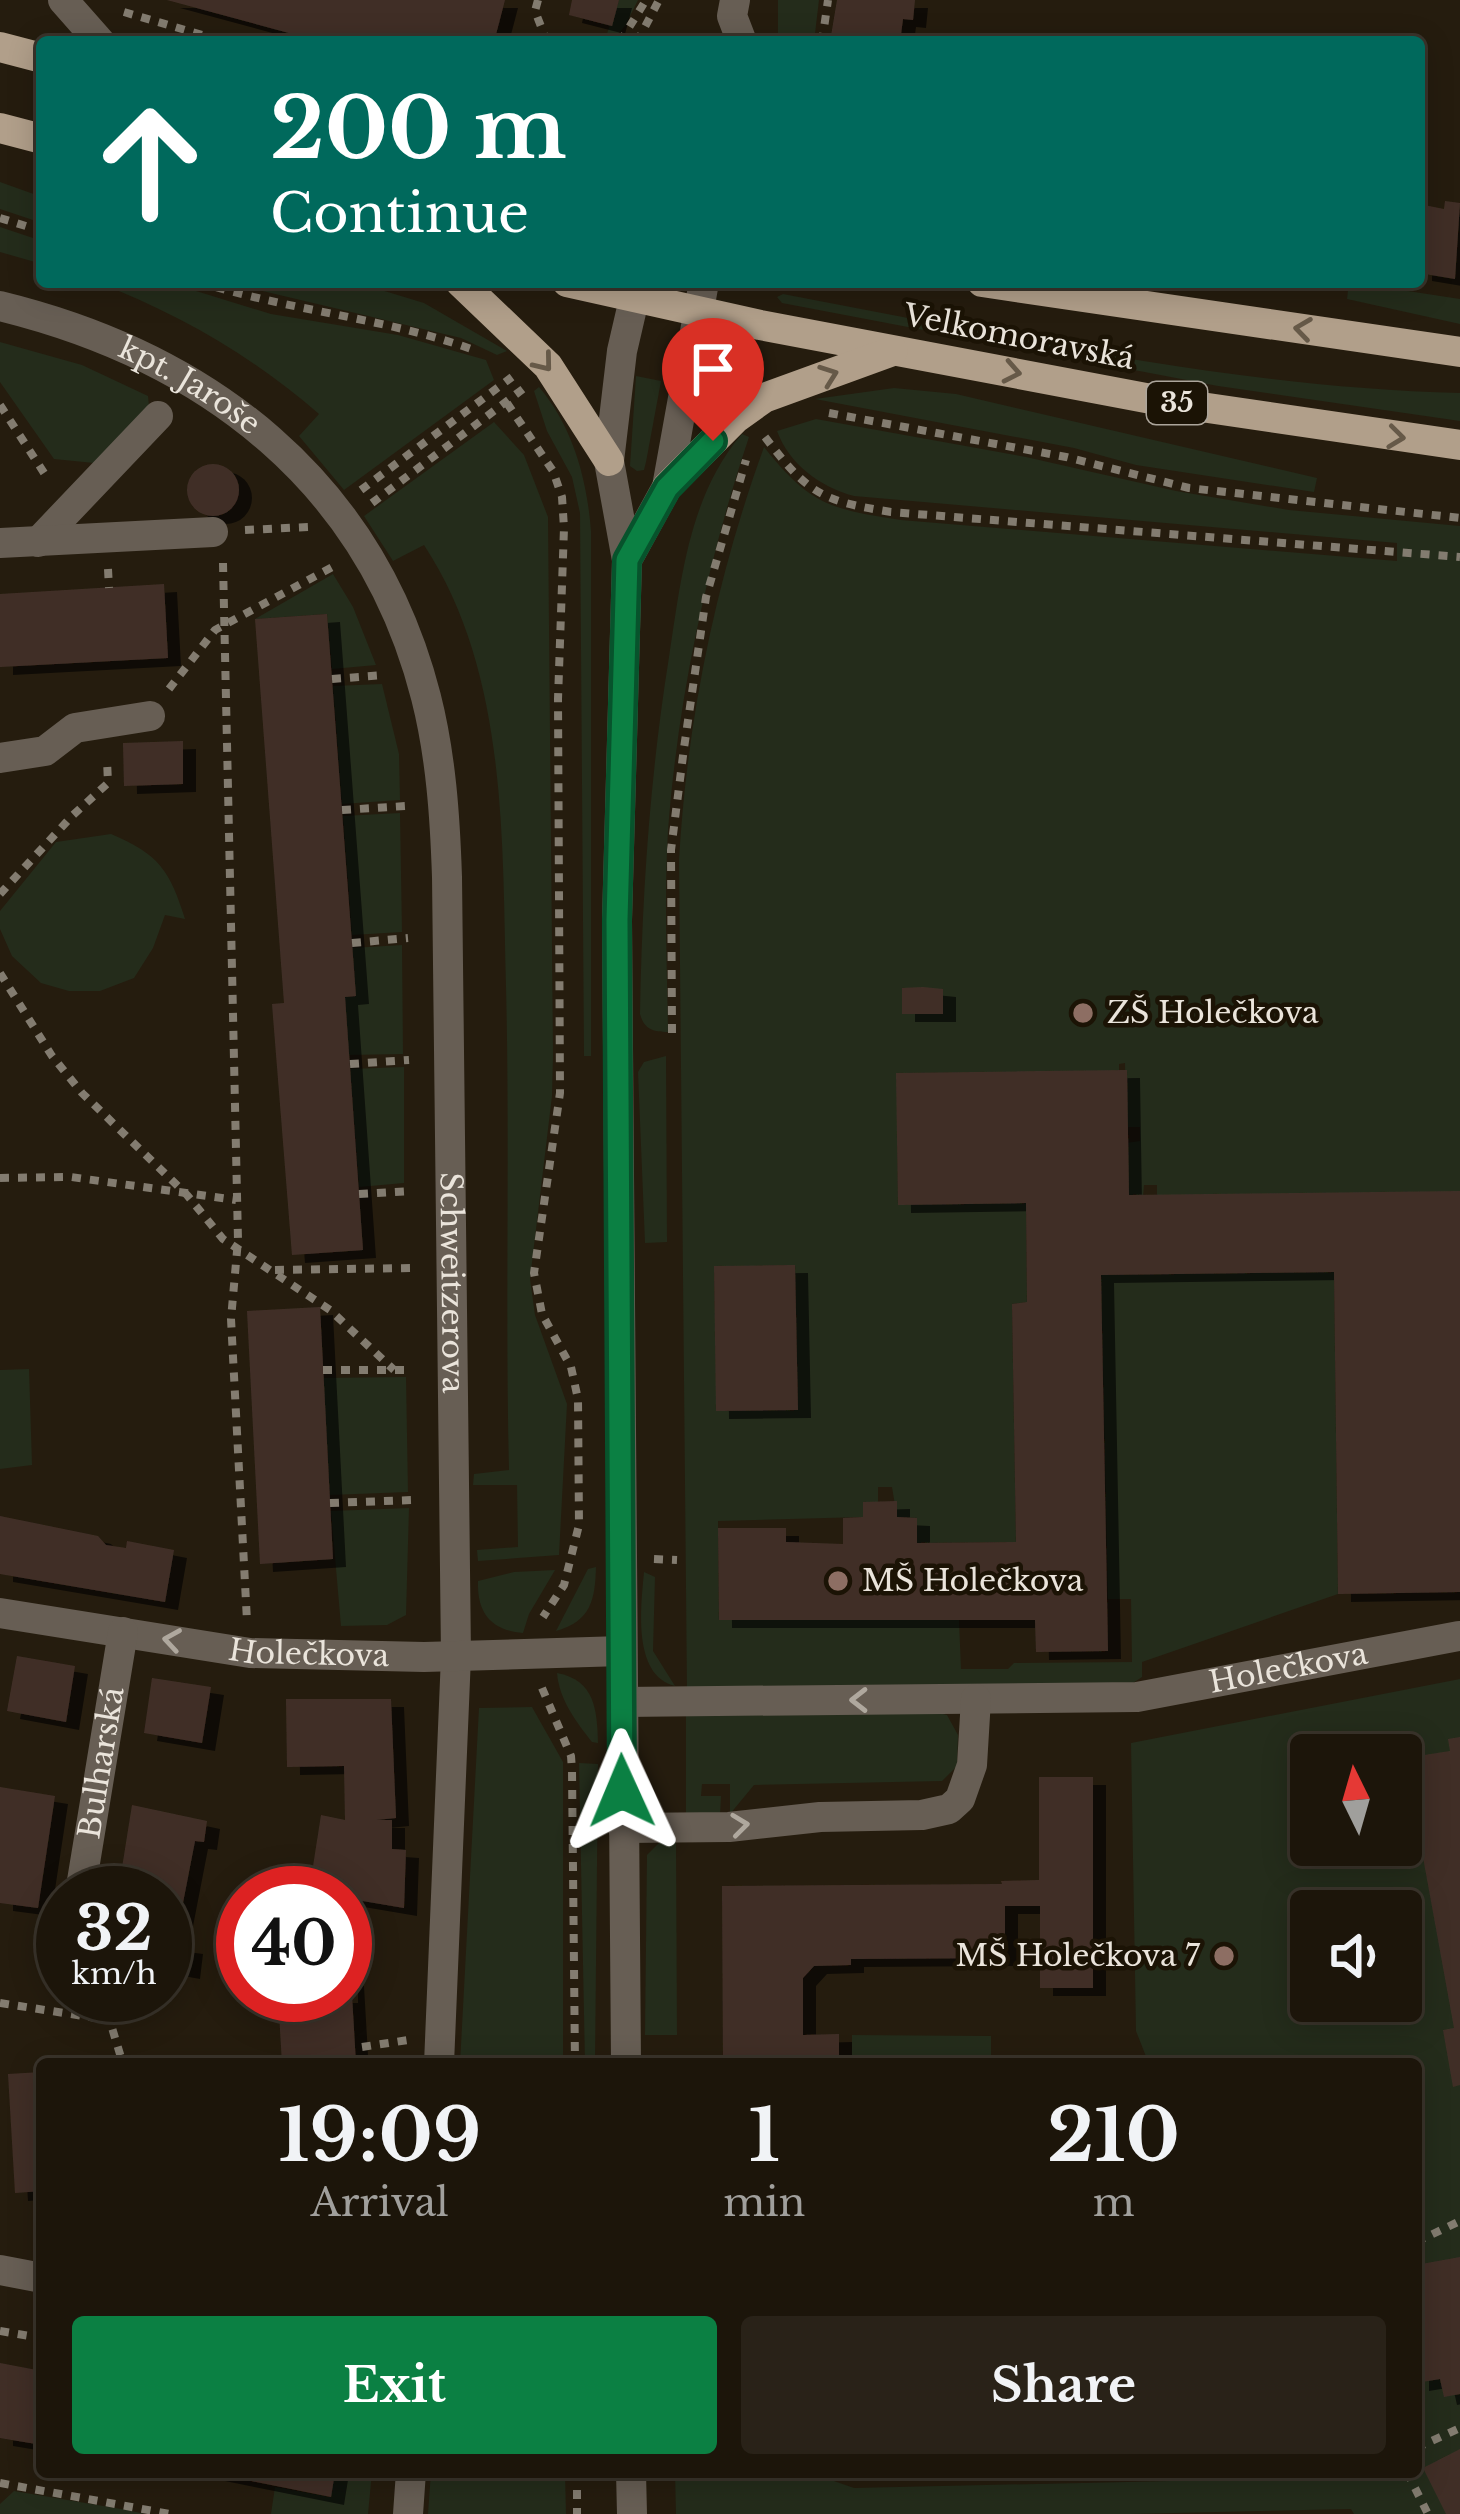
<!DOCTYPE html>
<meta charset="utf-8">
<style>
:root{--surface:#1c150a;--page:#292218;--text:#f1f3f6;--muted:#a09f9c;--line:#3a342b;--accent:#0b8043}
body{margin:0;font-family:"Libre Baskerville",serif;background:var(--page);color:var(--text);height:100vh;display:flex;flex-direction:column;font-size:45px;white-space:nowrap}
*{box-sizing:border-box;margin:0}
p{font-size:39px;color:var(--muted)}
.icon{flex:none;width:66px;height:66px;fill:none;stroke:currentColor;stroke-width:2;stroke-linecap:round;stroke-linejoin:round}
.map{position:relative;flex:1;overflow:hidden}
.sheet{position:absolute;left:36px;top:2058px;width:1386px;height:420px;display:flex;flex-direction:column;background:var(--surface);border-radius:12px;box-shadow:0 6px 30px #0003,0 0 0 3px var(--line)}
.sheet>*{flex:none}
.hud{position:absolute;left:36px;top:36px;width:1389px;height:252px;border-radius:12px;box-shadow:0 6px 30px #0003,0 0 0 3px var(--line);background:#00695c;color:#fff;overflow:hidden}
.needle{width:78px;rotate:355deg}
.fabs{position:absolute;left:1290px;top:1734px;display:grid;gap:24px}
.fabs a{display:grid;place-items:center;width:132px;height:132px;border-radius:12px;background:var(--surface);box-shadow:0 6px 30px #0003,0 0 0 3px var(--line);font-size:60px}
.speed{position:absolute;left:36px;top:1866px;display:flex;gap:24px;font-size:60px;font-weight:700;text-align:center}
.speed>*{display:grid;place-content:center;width:156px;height:156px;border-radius:50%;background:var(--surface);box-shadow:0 6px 30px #0003,0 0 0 3px var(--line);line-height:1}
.speed small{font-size:30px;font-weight:400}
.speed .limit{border:18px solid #d22;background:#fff;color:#111}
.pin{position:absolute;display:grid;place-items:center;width:102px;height:102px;color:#fff;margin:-123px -51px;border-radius:50% 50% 50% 0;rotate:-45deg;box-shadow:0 0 12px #0007}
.pin .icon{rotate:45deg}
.me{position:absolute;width:132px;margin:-66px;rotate:359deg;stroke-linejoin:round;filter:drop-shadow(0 0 9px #0008)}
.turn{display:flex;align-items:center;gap:42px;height:252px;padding:0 36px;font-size:54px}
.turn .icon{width:156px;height:156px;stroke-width:2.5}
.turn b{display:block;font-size:84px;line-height:102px}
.eta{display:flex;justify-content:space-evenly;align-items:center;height:204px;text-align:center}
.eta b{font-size:72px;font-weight:800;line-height:84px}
.button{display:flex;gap:24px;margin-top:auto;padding:24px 36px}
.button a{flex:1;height:138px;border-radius:12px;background:var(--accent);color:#fff;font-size:48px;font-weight:800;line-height:138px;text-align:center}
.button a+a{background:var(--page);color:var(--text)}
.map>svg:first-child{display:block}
</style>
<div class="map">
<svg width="1460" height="2514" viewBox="0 0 1460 2514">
<defs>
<filter id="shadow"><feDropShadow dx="13" dy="8" stdDeviation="0" flood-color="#0009"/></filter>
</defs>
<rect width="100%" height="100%" fill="#251c0e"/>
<g fill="#242c1b" fill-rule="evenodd">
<polygon points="619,0 638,0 625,26 611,42 604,42"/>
<polygon points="778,0 819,0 814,42 778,42"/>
<polygon points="0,182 42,197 42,223 0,209"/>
<polygon points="0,227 42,241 42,264 0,252"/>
<path d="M96,282H167L271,314L398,335L486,360L494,380L344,490L299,436L319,414C252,356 180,314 96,282Z"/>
<polygon points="224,282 355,282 424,303 507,351 497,355 461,338"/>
<polygon points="1349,282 1460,299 1460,324 1347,299"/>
<path d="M783,294C1006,336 1232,387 1460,393V421L1218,386L782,303L777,297Z"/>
<polygon points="0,342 82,365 148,396 149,406 94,463 54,459 0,382"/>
<polygon points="636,376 661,381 646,462 644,470 637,471 630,466"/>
<path d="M539,387C573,427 587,479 591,531V1056H584L580,513L572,477L547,431L534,391Z"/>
<polygon points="894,388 956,394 1317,478 1314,492 1136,465 1074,448 815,399"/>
<path d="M816,419L1026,457L1176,491L1289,510L1460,526V1192L1157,1196V1185H1144L1143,1197L1129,1195L1126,1143L1140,1141V1127H1126L1125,1063L1119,1064V1072L897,1073L898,1204L1026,1203L1027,1302L1012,1304L1016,1542L917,1543V1518L897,1517L892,1487H878V1502L863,1503V1517L718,1521L719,1620H959L961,1669H1008L1014,1663L1132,1662L1131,1599H1108L1101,1275L1334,1272L1338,1594L1142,1662V1677L1133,1683L687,1692L679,860C687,720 716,579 764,447C810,505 830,509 901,520L1397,561V543L854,496C820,487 789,464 777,431ZM795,1265L798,1410L717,1411L714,1267Z"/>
<path d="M494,422L524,455L548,517L553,1055L552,1096L530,1279L535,1315L567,1404L559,1555L478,1561L477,1550L518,1547L517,1485H473L474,1474L509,1470C505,1309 510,1148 506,987C502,840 508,673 424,545L393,561L364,516Z"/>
<path d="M742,434L749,437C707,563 678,698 668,831C664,897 667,965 668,1032C653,1032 644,1029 640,1014C642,894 650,776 669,657C681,580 689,495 742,434Z"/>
<polygon points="333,574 353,607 376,665 332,669 327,614 255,619"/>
<polygon points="382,684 399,754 400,800 342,804 333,686"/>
<polygon points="400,813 402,932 352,935 343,816"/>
<path d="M111,834C159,854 170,871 185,919L165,915L153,948L134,978L100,991H69L41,983L12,956L0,929V911L56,842Z"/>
<polygon points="402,945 403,1054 349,1055 345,997 356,996 352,948"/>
<polygon points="666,1056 667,1242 645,1243 638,1072 644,1062"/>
<polygon points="404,1067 404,1183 359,1187 350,1069"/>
<polygon points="29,1369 32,1465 0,1469 0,1370"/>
<polygon points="406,1377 408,1492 330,1495 323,1378"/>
<polygon points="409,1508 406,1615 387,1625 341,1626 331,1511"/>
<path d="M596,1567C595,1600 591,1621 556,1631L588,1569Z"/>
<path d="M555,1570L529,1614L523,1633C491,1630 477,1613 478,1581L514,1572Z"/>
<path d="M644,1572L655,1577L653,1651L675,1686C632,1675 641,1606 644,1572Z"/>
<path d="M557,1673C595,1680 597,1710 598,1743L592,1742C576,1722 559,1699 557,1673Z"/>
<path d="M1460,1679V2514H1354L1351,2509L1131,2514H676L675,2472H808L854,2488L1170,2481L1171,2475L845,2479V2472H1252L1248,2479L1340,2478L1339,2472H1416V2064H1149L1136,2031L1131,1743ZM1311,1755H1401V1845H1311ZM1311,1911H1401V2001H1311Z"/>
<polygon points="532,1707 563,1762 563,2064 460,2064 479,1708"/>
<polygon points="935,1712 947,1715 958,1735 957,1766 942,1781 754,1785 730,1814 730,1784 702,1784 701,1796 721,1796 720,1816 686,1815 686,1713"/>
<polygon points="579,1763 598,1764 595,2064 585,2064"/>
<polygon points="676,1841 677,2035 645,2035 647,1855 659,1843"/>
<polygon points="852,2035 991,2036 991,2064 852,2064"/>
<polygon points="335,2472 372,2472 368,2514 271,2514 275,2487 330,2497"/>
<polygon points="431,2472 565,2472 566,2514 428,2514"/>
<polygon points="14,2491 127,2510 145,2514 0,2514 0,2504"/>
</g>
<g fill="#402f27" filter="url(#shadow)">
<polygon points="167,0 505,0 494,42 322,42"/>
<polygon points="572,0 619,0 612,26 569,15"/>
<polygon points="837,0 915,0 913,20 903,19 900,42 830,42"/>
<polygon points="1445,201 1460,203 1455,279 1419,273 1419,204 1444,209"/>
<circle cx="213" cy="490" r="26"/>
<polygon points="164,584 168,658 0,667 0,594"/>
<polygon points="327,614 356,996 345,997 363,1250 292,1255 272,1004 284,1003 255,619"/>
<polygon points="183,741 183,784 124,786 123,743"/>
<polygon points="923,987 943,989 943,1014 902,1014 902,988"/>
<polygon points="1127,1070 1129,1195 1460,1191 1460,1592 1338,1594 1334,1272 1101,1275 1108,1651 1036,1652 1035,1620 719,1620 718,1528 786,1528 786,1542 843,1544 843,1518 863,1517 863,1502 897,1501 897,1517 917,1518 917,1543 1016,1542 1012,1304 1027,1302 1026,1203 898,1205 896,1073"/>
<polygon points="795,1265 798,1410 716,1411 714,1266"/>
<polygon points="320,1307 333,1559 260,1564 247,1311"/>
<polygon points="0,1516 98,1536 106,1545 126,1548 127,1541 174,1550 165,1602 0,1574"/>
<polygon points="17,1656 75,1666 66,1722 7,1711"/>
<polygon points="152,1678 211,1687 202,1743 144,1733"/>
<polygon points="286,1699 391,1699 396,1818 376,1820 392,1820 392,1849 406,1850 404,1908 345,1898 345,1893 309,1892 321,1815 345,1820 344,1766 287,1767"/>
<polygon points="1460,1737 1460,2085 1453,2087 1443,2030 1454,2028 1405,1758 1450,1751 1448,1739"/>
<polygon points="1039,1777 1093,1777 1093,1988 1040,1988 1040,1906 1005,1906 1005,1958 851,1959 851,1965 814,1966 803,1978 803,2035 839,2034 839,2064 723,2064 722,1886 1002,1884 1001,1881 1039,1880"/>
<polygon points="0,1787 55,1796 38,1908 0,1903"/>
<polygon points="132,1805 207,1821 204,1842 195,1841 175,1944 190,1946 187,1971 165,1967 165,1893 118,1893"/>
<polygon points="351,1978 356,2064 282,2064 278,1995 345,1995 345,1979"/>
<polygon points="42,2072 42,2191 15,2193 8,2074"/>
<polygon points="1460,2257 1460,2394 1444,2397 1440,2379 1416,2383 1416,2265"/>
<polygon points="0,2363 42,2371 42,2445 0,2438"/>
<polygon points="1460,2449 1460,2514 1446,2514 1423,2468"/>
<polygon points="207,2472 335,2472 331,2497"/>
</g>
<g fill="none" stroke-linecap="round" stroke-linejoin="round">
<g stroke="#837c70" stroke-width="8" stroke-dasharray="9 9" stroke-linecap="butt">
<polyline points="538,0 535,11 547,42"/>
<polyline points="124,12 226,42"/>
<polyline points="620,42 646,0"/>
<polyline points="637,42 659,0"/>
<polyline points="822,42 828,0"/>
<polyline points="0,218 42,231"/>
<path d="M199,282C290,311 387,318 477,351"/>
<polyline points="507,403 553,471 562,497 564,528 558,699 560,1093 534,1273 542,1314 571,1367 578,1399 579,1525 564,1585 543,1617"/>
<polyline points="0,405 48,479"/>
<polyline points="829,413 1066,457 1189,488 1460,518"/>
<path d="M765,437C808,494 822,501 891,512L1460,557"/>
<polyline points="361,490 512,377"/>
<polyline points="372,503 523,389"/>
<polyline points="245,530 308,527"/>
<polyline points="223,563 238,1240 231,1319 247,1621"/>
<polyline points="108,569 109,588"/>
<polyline points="332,679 385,675"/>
<polyline points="169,689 215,630 336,565"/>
<polyline points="342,810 406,806"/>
<polyline points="0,894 72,816 108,783 107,760"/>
<polyline points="352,943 408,938"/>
<polyline points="0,973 52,1056 82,1093 187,1195 223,1239 330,1310 394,1370"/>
<polyline points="672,1033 671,850 684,748 706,597 746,460"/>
<polyline points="350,1064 409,1060"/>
<polyline points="0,1178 71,1177 236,1200"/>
<polyline points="359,1194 411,1191"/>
<polyline points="275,1270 411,1268"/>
<polyline points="323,1370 412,1370"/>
<polyline points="330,1503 414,1500"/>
<polyline points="654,1559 677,1560"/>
<polyline points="542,1688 571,1756 572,1770 575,2064"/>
<polyline points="102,1995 123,2064"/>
<polyline points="0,2003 109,2020"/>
<polyline points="362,2047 408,2040"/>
<polyline points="1416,2242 1460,2221"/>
<polyline points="0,2331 42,2338"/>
<polyline points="1416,2448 1460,2428"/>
<polyline points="577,2472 577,2514"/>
<polyline points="1407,2472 1428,2514"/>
<polyline points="0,2483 170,2514"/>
</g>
<g stroke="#675e54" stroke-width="30">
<polyline points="63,0 100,42"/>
<polyline points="735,0 732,16 742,42"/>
<path id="s1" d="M0,306C208,357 371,482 426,697C441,756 445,817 447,877L456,1656L439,2064"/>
<polyline points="38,542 158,416"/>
<polyline points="0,543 213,532"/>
<polyline points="627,560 667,487 704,282"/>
<polyline points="0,758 45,751 75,728 150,716"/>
<path id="s2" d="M0,1613L250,1653L424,1657L622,1651"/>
<path id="s3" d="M622,1702L1137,1697L1459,1636"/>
<polyline points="623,1828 729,1827 820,1817 922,1815 949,1809 960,1799 972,1765 976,1699"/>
<path id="s4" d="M80,1893L123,1632"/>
<polyline points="626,2064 617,920 627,560 609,461 622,351 638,282"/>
<polyline points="0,2270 42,2278"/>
<polyline points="631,2472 632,2514"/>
<polyline points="408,2514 411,2472"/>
</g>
<g stroke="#b19f8a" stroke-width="30">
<polyline points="0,47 42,58"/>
<polyline points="0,128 42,139"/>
<polyline points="460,282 548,366 609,461"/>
<polyline points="567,282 760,325 1167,402 1460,445"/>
<polyline points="982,282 1460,352"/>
<polyline points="667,487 736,418 764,398 893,351"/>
</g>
</g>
<defs><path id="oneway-chevron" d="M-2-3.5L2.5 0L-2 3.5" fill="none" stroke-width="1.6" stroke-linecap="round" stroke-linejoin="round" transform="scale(3)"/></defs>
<g stroke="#665948">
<use href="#oneway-chevron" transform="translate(1303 329) rotate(-172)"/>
<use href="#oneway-chevron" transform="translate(544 363) rotate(51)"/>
<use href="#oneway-chevron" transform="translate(1012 372) rotate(11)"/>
<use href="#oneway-chevron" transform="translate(829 375) rotate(-20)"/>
<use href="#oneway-chevron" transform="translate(1396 437) rotate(7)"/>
</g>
<g stroke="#afa89e">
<use href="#oneway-chevron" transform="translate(172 1640) rotate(-171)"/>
<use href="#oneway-chevron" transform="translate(859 1700) rotate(180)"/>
<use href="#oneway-chevron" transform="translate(740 1825) rotate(-7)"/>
</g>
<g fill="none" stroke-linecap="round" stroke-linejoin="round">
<g stroke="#07532c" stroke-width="30">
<polyline id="route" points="622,1791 617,920 627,560 667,488 713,441"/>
</g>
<use href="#route" stroke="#0b8043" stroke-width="21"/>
</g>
<g fill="#8d6e63" stroke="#1b1305" stroke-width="4.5">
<circle cx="1083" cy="1013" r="12"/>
<circle cx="838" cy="1581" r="12"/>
<circle cx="1224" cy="1956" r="12"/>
</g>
<g text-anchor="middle" stroke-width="9" stroke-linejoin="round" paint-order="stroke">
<rect fill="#1b1305" stroke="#aca59b" stroke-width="3" x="1147" y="382" width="60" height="42" rx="9"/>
<g font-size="27" font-weight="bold" fill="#eae4db">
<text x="1177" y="412">35</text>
</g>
<g font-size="30" fill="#eae4db" stroke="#1b1305">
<text transform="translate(1019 337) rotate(11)" y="10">Velkomoravská</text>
<text dy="10" stroke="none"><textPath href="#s1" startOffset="207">kpt. Jaroše</textPath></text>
<text dy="10" stroke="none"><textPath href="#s1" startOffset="1197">Schweitzerova</textPath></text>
<text dy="10" stroke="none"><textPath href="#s2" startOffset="312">Holečkova</textPath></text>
<text dy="10" stroke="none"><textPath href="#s3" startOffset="669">Holečkova</textPath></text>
<text dy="10" stroke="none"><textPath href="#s4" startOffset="132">Bulharská</textPath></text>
</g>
<g font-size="30" fill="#eae4db" stroke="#1b1305" text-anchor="start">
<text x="1107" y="1023">ZŠ Holečkova</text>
<text x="862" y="1591">MŠ Holečkova</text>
<text x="1200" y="1966" text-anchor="end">MŠ Holečkova 7</text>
</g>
</g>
</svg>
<div class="fabs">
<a><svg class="needle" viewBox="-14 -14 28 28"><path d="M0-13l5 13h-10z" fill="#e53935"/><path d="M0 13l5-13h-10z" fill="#a09f9c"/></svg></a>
<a><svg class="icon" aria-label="sound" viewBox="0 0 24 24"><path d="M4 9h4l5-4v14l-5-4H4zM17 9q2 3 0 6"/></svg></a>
</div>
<div class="speed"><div>32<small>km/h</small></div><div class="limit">40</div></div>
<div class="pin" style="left:713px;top:441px;background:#d93025"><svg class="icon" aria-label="arrive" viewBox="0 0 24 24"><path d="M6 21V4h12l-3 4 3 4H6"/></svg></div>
<svg class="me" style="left:622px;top:1791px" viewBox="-20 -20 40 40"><path d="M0-17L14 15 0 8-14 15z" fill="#0b8043" stroke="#fff" stroke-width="4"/></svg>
<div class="hud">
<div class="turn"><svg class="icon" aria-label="ahead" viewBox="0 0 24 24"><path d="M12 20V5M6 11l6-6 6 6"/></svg><div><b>200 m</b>Continue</div></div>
</div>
<section class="sheet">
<div class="eta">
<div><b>19:09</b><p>Arrival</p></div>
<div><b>1</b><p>min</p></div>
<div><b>210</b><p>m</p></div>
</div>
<div class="button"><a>Exit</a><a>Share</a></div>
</section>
</div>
